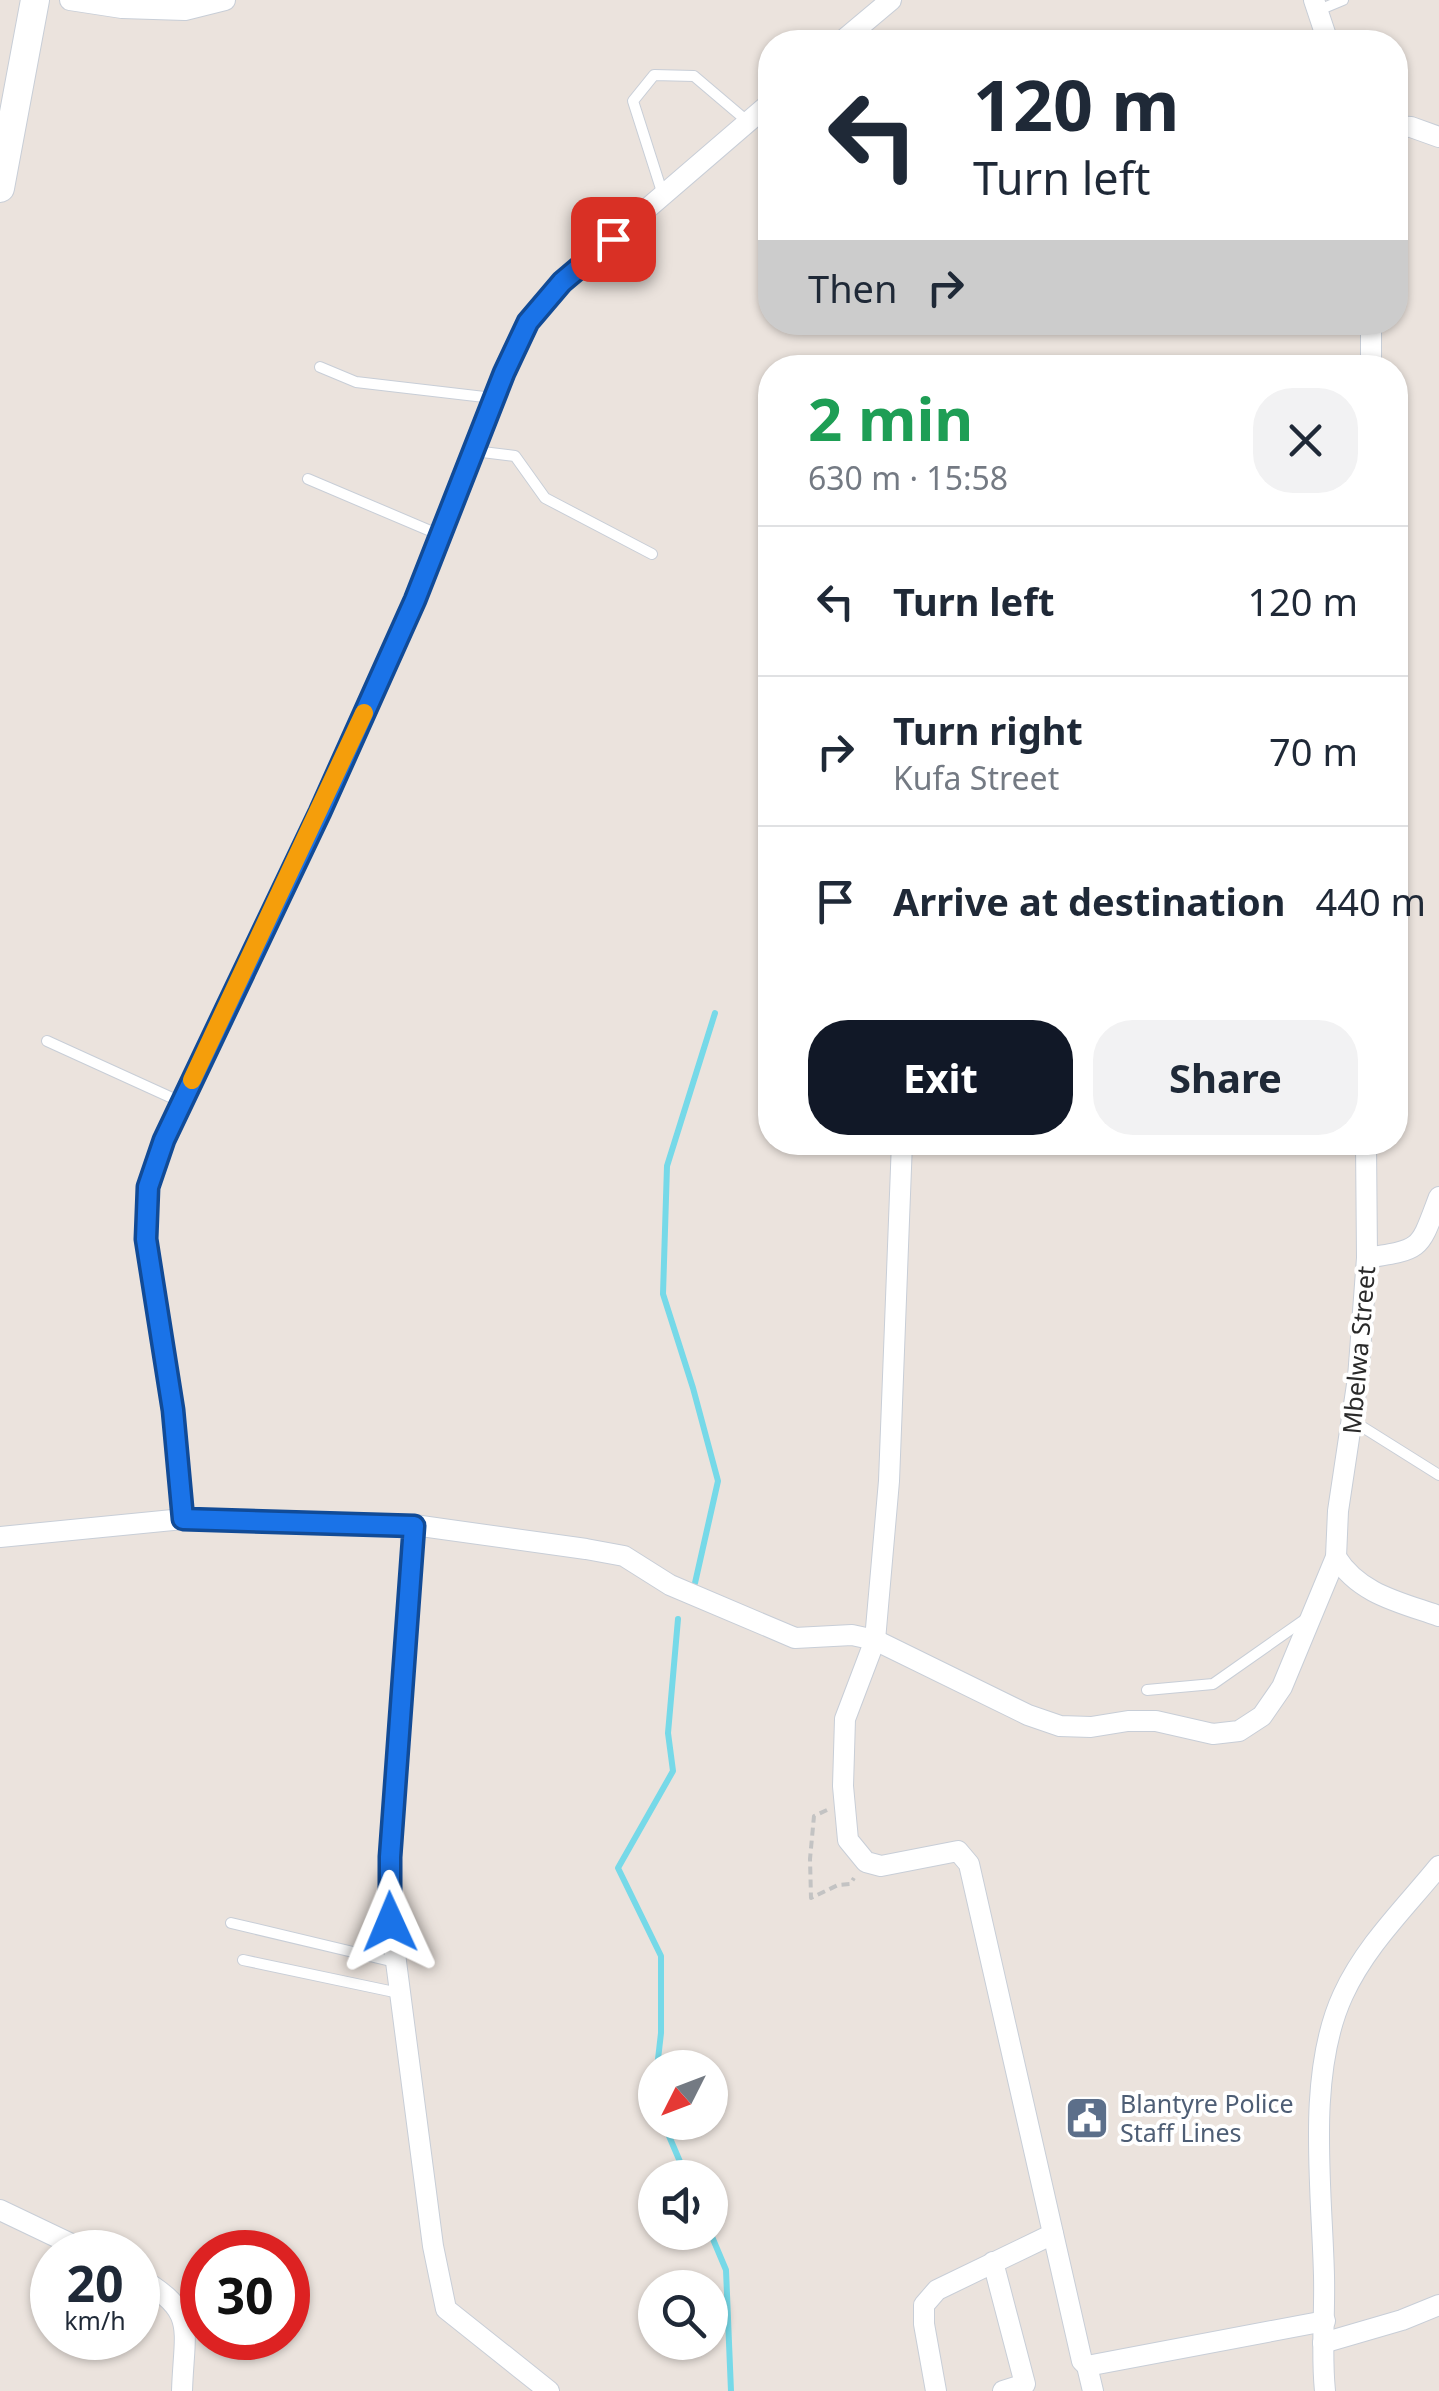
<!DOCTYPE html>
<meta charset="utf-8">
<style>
:root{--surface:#fff;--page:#f2f2f3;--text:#1f2937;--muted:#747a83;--line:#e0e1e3;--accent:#111827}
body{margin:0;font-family:"Noto Sans",sans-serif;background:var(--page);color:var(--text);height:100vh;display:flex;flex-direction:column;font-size:38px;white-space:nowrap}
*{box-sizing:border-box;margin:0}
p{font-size:32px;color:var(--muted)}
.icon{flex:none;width:55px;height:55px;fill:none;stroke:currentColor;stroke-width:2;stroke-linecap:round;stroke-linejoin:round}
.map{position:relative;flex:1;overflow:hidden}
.panel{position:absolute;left:758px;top:355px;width:650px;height:800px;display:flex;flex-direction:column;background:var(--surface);border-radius:40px;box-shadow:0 2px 8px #0004}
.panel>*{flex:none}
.hud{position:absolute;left:758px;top:30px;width:650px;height:305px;border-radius:40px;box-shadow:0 2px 8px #0004;background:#fff;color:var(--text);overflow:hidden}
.needle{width:65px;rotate:228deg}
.buttons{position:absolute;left:638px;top:2050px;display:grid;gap:20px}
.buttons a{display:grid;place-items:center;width:90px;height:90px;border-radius:50%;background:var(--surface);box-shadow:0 2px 8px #0004;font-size:50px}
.speed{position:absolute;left:30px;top:2230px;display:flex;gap:20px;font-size:50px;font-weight:700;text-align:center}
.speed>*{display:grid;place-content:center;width:130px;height:130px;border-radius:50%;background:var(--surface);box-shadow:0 2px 8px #0004;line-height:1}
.speed small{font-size:25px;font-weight:400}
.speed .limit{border:15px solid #d22;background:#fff;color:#111}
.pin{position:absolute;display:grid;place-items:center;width:85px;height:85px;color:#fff;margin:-42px;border-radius:20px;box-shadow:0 5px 15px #0006}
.me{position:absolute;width:110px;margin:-55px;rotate:359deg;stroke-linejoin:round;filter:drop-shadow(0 0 8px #0008)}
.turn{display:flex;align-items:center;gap:35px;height:210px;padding:0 50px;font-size:45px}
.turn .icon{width:130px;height:130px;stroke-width:2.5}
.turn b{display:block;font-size:70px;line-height:85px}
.then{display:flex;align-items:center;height:95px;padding:0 50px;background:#0003;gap:20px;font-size:38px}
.round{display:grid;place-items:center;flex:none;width:105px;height:105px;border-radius:40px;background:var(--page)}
.summary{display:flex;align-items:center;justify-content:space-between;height:170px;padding:0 50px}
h1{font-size:60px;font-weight:700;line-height:75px;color:#1e9e55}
.button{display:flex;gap:20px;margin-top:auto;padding:20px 50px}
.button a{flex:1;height:115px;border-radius:40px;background:var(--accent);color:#fff;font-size:40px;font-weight:700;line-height:115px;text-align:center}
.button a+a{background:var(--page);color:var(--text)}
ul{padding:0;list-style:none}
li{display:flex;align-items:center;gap:30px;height:150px;padding:0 50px;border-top:2px solid var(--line)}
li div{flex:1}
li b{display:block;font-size:38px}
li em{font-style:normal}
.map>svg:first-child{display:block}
</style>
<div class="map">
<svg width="1439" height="2391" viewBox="0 0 1439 2391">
<rect width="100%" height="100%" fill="#ebe3dd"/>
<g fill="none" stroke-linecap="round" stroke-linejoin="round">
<g stroke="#76d9e8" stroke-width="6">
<polyline points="695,1583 718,1481 693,1388 663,1294 667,1166 715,1013"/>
<polyline points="657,2068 661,2033 661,1956 618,1868 673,1771 668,1733 678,1619"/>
<polyline points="655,2079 655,2103"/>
<polyline points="663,2122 687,2178"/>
<polyline points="710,2232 726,2270 731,2391"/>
</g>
<g stroke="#c8ced7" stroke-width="12">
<g id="lane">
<polyline points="1319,10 1343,0"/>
<polyline points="663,195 633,101 654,75 694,76 747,121"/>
<polyline points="320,367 356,382 493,398"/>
<polyline points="474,451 515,456 545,498 652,554"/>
<polyline points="308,479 440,535"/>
<polyline points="47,1041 181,1102"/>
<polyline points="1353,1421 1439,1475"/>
<polyline points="1147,1690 1213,1684 1307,1618"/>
<polyline points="231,1923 395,1962"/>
<polyline points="243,1960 399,1993"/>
</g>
</g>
<g stroke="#c8ced7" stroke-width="22">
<g id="street">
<polyline points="70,0 122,8 185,10 225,0"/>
<polyline points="1314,0 1328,42"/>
<polyline points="841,42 891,0"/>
<polyline points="1395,126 1411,127 1439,137"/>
<polyline points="1371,368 1371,322"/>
<polyline points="902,1142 889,1481 875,1640 845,1719 843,1786 848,1840 866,1862 881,1866 958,1851 969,1864 1082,2361 1087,2366 1093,2391"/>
<path d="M1367,1258C1423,1249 1419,1250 1439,1197"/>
<polyline points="183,1519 414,1525 586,1549 624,1556 670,1585 795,1638 852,1635 875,1640 1028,1715 1060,1726 1091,1727 1128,1721 1156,1721 1213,1734 1239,1731 1262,1716 1282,1687 1336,1557 1338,1511 1358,1378 1367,1258 1366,1142"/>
<polyline points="414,1525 388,1900 433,2246 446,2309 549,2391"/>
<polyline points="0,1537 183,1519 173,1409 146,1239 147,1187 164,1140 320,812 415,600 504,373 527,322 562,282 770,103"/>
<path d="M1336,1557C1359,1594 1399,1602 1439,1616"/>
<polyline points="0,2210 88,2252"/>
<polyline points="993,2262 1025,2384 1003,2391"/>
<path d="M138,2277C198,2312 184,2327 182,2391"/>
<polyline points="1323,2343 1402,2320 1439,2305"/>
<polyline points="1087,2366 1325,2321"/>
<polyline points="936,2391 924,2324 924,2305 937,2290 1053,2234"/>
<path d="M1325,2391C1321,2353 1325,2314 1324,2276C1322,2189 1306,2075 1343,1995C1366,1945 1405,1908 1439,1866"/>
</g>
</g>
<g stroke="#c8ced7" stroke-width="30">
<polyline id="secondary" points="0,188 35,0"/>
</g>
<polyline stroke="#c3c3c3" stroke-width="4" stroke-dasharray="8 5" stroke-linecap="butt" points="827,1810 814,1816 810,1859 811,1898 838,1885 850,1884 854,1878"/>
<use href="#lane" stroke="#fff" stroke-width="10"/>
<use href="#street" stroke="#fff" stroke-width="20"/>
<use href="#secondary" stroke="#fff" stroke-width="28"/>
</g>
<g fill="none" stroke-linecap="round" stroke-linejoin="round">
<g stroke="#114b97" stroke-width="25">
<polyline id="route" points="390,1922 390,1857 414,1526 183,1519 173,1410 146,1239 148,1187 164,1140 320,812 415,600 504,373 528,322 562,282 613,239"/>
</g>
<use href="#route" stroke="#1a73e8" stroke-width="18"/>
<polyline stroke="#f59e0b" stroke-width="18" points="192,1080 364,713"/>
</g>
<defs>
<g id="civic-square" transform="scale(2.25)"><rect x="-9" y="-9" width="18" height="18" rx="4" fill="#5c6f8a" stroke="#fff"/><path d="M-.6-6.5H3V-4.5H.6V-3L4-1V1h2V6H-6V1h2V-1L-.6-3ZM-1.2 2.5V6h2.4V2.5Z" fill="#fff"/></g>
</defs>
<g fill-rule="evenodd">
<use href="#civic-square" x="1087" y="2118"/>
</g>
<g text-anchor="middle" stroke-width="8" stroke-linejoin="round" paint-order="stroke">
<g font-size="25" fill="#2a2a2a" stroke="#fff">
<text transform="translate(1359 1350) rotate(-85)" y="9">Mbelwa Street</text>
</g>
<g font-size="25" fill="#4e5e75" stroke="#fff" text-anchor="start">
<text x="1120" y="2113">Blantyre Police<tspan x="1120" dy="29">Staff Lines</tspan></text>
</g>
</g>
</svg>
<div class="buttons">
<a><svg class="needle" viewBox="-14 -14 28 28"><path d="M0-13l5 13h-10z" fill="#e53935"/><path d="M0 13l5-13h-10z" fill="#747a83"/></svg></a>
<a><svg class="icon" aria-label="sound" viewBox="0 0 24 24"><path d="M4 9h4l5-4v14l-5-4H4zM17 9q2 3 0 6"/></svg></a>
<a><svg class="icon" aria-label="search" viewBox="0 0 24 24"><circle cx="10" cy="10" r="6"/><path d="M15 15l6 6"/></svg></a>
</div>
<div class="speed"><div>20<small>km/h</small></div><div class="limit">30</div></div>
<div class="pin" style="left:613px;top:239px;background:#d93025"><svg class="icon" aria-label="arrive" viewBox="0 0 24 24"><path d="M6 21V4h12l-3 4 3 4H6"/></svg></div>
<svg class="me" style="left:390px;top:1922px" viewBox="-20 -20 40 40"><path d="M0-17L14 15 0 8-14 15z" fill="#1a73e8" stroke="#fff" stroke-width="4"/></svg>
<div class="hud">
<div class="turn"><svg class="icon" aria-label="left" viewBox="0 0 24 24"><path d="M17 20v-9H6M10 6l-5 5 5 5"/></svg><div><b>120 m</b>Turn left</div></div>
<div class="then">Then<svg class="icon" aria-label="right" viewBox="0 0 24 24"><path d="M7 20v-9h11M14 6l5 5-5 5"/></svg></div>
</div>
<section class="panel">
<div class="summary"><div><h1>2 min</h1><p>630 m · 15:58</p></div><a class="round"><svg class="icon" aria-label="close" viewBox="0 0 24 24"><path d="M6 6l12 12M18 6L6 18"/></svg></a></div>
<ul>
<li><svg class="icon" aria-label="left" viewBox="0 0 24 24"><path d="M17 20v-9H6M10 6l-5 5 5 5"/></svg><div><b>Turn left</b></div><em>120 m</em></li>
<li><svg class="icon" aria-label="right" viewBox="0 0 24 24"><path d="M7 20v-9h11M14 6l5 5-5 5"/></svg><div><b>Turn right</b><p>Kufa Street</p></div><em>70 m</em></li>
<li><svg class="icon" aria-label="arrive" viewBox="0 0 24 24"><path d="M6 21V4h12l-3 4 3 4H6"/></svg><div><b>Arrive at destination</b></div><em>440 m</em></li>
</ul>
<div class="button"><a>Exit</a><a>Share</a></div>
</section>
</div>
